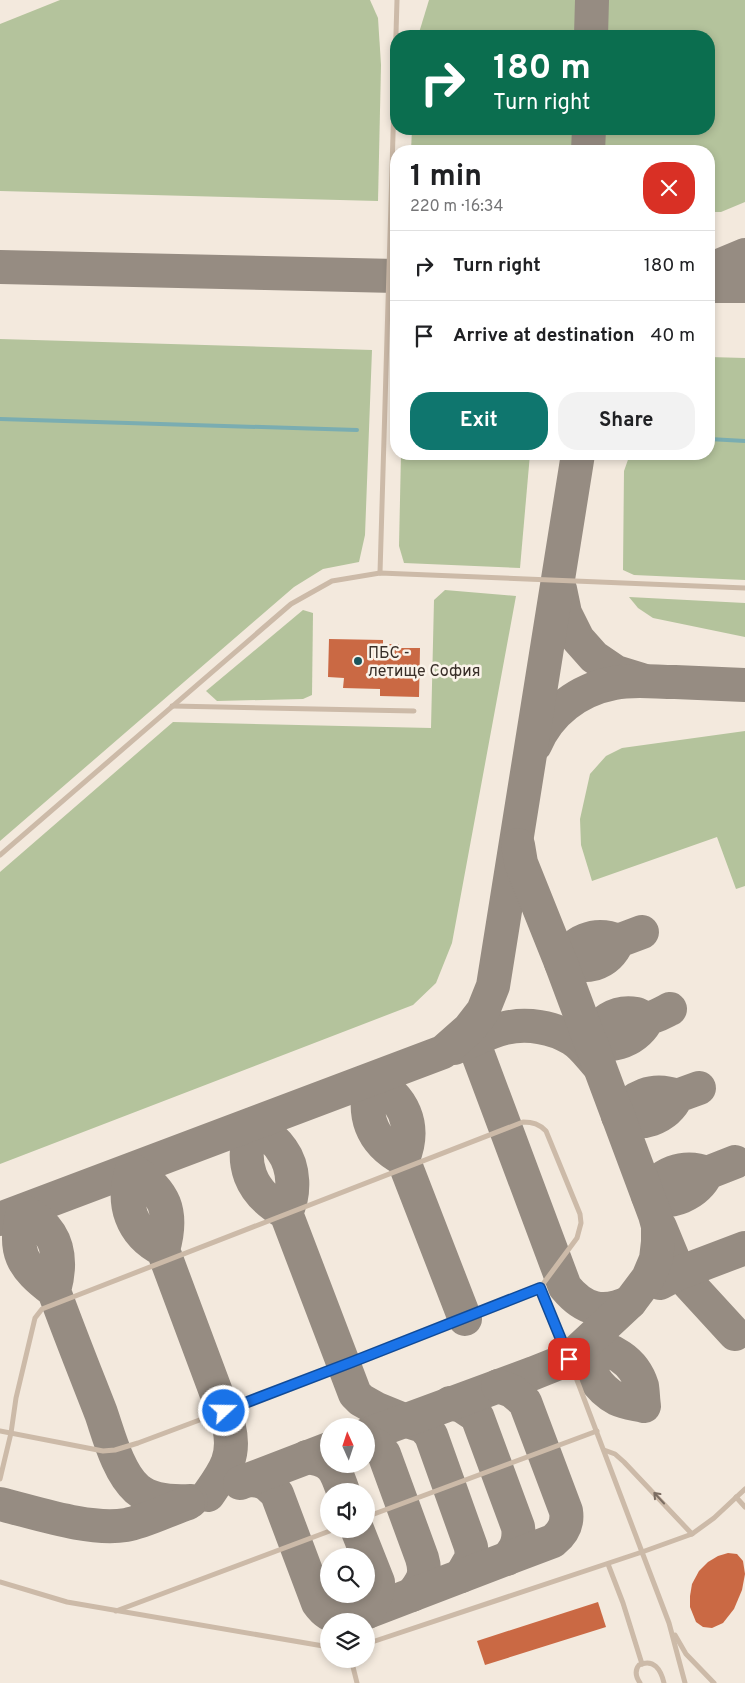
<!DOCTYPE html>
<meta charset="utf-8">
<style>
:root{--surface:#fff;--page:#f2f2f2;--text:#202124;--muted:#757577;--line:#e0e0e0;--accent:#0f766e}
body{margin:0;font-family:Overpass,sans-serif;background:var(--page);color:var(--text);height:100vh;display:flex;flex-direction:column;font-size:19px;white-space:nowrap}
*{box-sizing:border-box;margin:0}
p{font-size:16px;color:var(--muted)}
.icon{flex:none;width:28px;height:28px;fill:none;stroke:currentColor;stroke-width:2;stroke-linecap:round;stroke-linejoin:round}
.map{position:relative;flex:1;overflow:hidden}
.panel{position:absolute;left:390px;top:145px;width:325px;height:315px;display:flex;flex-direction:column;background:var(--surface);border-radius:20px;box-shadow:0 2px 8px #0003}
.panel>*{flex:none}
.banner{position:absolute;left:390px;top:30px;width:325px;height:105px;border-radius:20px;box-shadow:0 2px 8px #0003;background:#0b6e4f;color:#fff;overflow:hidden}
.needle{width:32px;rotate:357deg}
.controls{position:absolute;left:320px;top:1418px;display:grid;gap:10px}
.controls a{display:grid;place-items:center;width:55px;height:55px;border-radius:50%;background:var(--surface);box-shadow:0 2px 8px #0003;font-size:25px}
.pin{position:absolute;display:grid;place-items:center;width:42px;height:42px;color:#fff;margin:-21px;border-radius:10px;box-shadow:0 2px 8px #0006}
.me{position:absolute;width:55px;margin:-28px;rotate:69deg;stroke-linejoin:round;filter:drop-shadow(0 0 4px #0008)}
.turn{display:flex;align-items:center;gap:18px;height:105px;padding:0 20px;font-size:22px}
.turn .icon{width:65px;height:65px;stroke-width:2.5}
.turn b{display:block;font-size:35px;line-height:42px}
.round{display:grid;place-items:center;flex:none;width:52px;height:52px;border-radius:20px;background:var(--page)}
.overview{display:flex;align-items:center;justify-content:space-between;height:85px;padding:0 20px}
h1{font-size:30px;font-weight:700;line-height:38px}
.cta{display:flex;gap:10px;margin-top:auto;padding:10px 20px}
.cta a{flex:1;height:58px;border-radius:20px;background:var(--accent);color:#fff;font-size:20px;font-weight:700;line-height:58px;text-align:center}
.cta a+a{background:var(--page);color:var(--text)}
ul{padding:0;list-style:none}
li{display:flex;align-items:center;gap:15px;height:70px;padding:0 20px;border-top:1px solid var(--line)}
li div{flex:1}
li b{display:block;font-size:19px}
li em{font-style:normal}
.map>svg:first-child{display:block}
</style>
<div class="map">
<svg width="745" height="1683" viewBox="0 0 745 1683">
<rect width="100%" height="100%" fill="#f3e9dd"/>
<g fill="#b4c39c">
<polygon points="60,0 370,0 378,18 381,65 378,201 0,191 0,24"/>
<polygon points="429,0 578,0 577,36 418,36"/>
<polygon points="607,0 745,0 745,202 721,212 709,212 709,151 603,151 603,129 709,129 709,36 606,36"/>
<polygon points="412,129 574,129 573,151 411,151"/>
<polygon points="0,339 372,350 365,535 359,562 323,569 294,587 0,841"/>
<polygon points="709,357 745,358 745,580 634,575 623,570 624,471 630,454 709,454"/>
<polygon points="401,454 530,454 520,568 404,563 399,546"/>
<polygon points="445,590 516,596 452,943 436,983 413,1005 0,1164 0,872 173,722 431,728 434,600"/>
<polygon points="629,597 745,603 745,637 653,618 638,608"/>
<polygon points="303,610 313,613 312,695 303,699 217,701 206,691"/>
<polygon points="745,731 745,886 736,889 717,837 592,881 581,845 580,819 590,774 606,756 622,748"/>
</g>
<g fill="none" stroke-linecap="round" stroke-linejoin="round">
<g stroke="#7aadb1" stroke-width="4">
<polyline points="0,419 357,430"/>
<polyline points="709,439 745,441"/>
</g>
<g stroke="#968c82" stroke-width="34">
<polyline points="591,36 592,0"/>
<polyline points="588,151 589,129"/>
<polyline points="0,267 396,276"/>
<polyline points="709,270 745,255"/>
<polyline points="709,286 745,286"/>
<polyline points="560,589 565,613 578,639 594,657 616,672 642,680"/>
<path d="M535,745C549,712 578,690 614,683C633,679 655,682 675,682C699,683 722,684 745,685"/>
<path d="M618,941C607,967 586,968 561,963C573,941 595,931 618,941L642,932"/>
<path d="M648,1018C638,1039 611,1052 589,1039C599,1023 615,1010 636,1014C639,1015 644,1018 647,1018C654,1018 664,1012 670,1009"/>
<path d="M473,1041L565,1287C584,1310 603,1315 630,1302"/>
<path d="M454,1048C470,1042 488,1032 505,1028C527,1023 553,1027 572,1039C582,1045 589,1055 597,1064"/>
<path d="M677,1096C667,1118 639,1129 618,1116C633,1096 653,1087 677,1096L699,1088"/>
<path d="M403,1159C417,1125 403,1096 372,1080C361,1114 371,1142 403,1159L465,1319"/>
<path d="M707,1173C697,1194 670,1207 648,1196C659,1173 684,1164 707,1173L735,1162"/>
<path d="M286,1213C295,1194 295,1168 282,1150C275,1139 264,1131 253,1124C238,1163 250,1193 286,1213L355,1394L361,1400L377,1409L404,1420L423,1426L431,1435L471,1547L472,1557L461,1576"/>
<polyline points="0,1219 443,1052 469,1029 483,1011 493,986 578,454"/>
<polyline points="660,1227 679,1273 735,1334"/>
<path d="M163,1250C174,1212 165,1191 132,1170C121,1203 131,1234 163,1250L229,1427C236,1457 224,1472 208,1495"/>
<polyline points="660,1283 679,1273 745,1248"/>
<path d="M54,1291C64,1255 57,1229 23,1211C13,1252 21,1266 54,1291C69,1332 85,1372 101,1413C109,1436 118,1472 137,1489C151,1501 173,1502 191,1501"/>
<path d="M585,1345C611,1347 634,1360 642,1386C643,1392 643,1400 644,1406C636,1404 625,1403 617,1399C598,1389 584,1368 585,1345Z"/>
<path d="M450,1403L462,1406L477,1416L518,1527C520,1541 516,1549 507,1559"/>
<polyline points="366,1435 534,1373 569,1359 630,1302 648,1278 656,1259 658,1242 658,1226 655,1215 561,963 521,863 518,845"/>
<path d="M366,1441L377,1446L384,1454L422,1558C427,1575 423,1581 412,1595"/>
<path d="M307,1457C333,1461 335,1469 343,1491"/>
<path d="M246,1480C262,1480 266,1482 277,1494L318,1603C332,1623 347,1618 367,1612L553,1541C563,1533 568,1524 566,1511L525,1402L512,1391L498,1386"/>
<polyline points="240,1483 329,1449"/>
<path d="M0,1504C37,1513 89,1531 126,1525C144,1522 170,1509 188,1503"/>
<path d="M357,1529L378,1582C378,1594 374,1601 367,1612"/>
</g>
</g>
<g fill="#ca6944">
<polygon points="329,639 383,640 383,644 399,644 399,648 420,648 419,697 380,696 380,689 343,688 344,678 328,677"/>
<polygon points="728,1553 737,1554 743,1561 745,1574 742,1590 734,1609 723,1623 712,1628 703,1627 696,1622 690,1607 690,1596 692,1584 699,1571 708,1562 718,1556"/>
<polygon points="598,1602 606,1627 485,1665 477,1641"/>
</g>
<g fill="none" stroke-linecap="round" stroke-linejoin="round">
<g stroke="#ccbaa8" stroke-width="5">
<polyline points="380,573 397,0"/>
<polyline points="172,706 414,711"/>
<polyline points="0,855 291,604 332,581 380,573 745,588"/>
<polyline points="0,1431 103,1451 115,1450 138,1443 344,1366 540,1288 569,1359 642,1552 692,1534 714,1518 745,1489"/>
<polyline points="604,1450 615,1454 624,1462 692,1534"/>
<path d="M0,1479L11,1433L16,1398L35,1318L42,1309L523,1122C533,1122 539,1124 546,1131L580,1214L581,1223L577,1238L540,1288"/>
<polyline points="736,1497 745,1507"/>
<polyline points="366,1517 597,1431"/>
<polyline points="608,1564 623,1603 642,1664"/>
<polyline points="0,1582 67,1602 329,1647"/>
<polyline points="116,1611 335,1529"/>
<polyline points="675,1635 686,1654 714,1683"/>
<polyline points="366,1644 642,1552 669,1623 685,1683"/>
<polyline points="351,1659 357,1683"/>
<path d="M640,1683C636,1677 634,1671 639,1665C654,1658 661,1670 664,1683"/>
</g>
</g>
<defs><path id="oneway-shaft" d="M-6 0H5M1.5-3L5.5 0L1.5 3" fill="none" stroke-width="1.6" stroke-linecap="round" stroke-linejoin="round" transform="scale(1.25)"/></defs>
<use stroke="#7b6d62" href="#oneway-shaft" transform="translate(659 1498) rotate(-133)"/>
<g fill="none" stroke-linecap="round" stroke-linejoin="round">
<g stroke="#114b97" stroke-width="12">
<polyline id="route" points="224,1411 352,1362 540,1288 569,1359"/>
</g>
<use href="#route" stroke="#1a73e8" stroke-width="9"/>
</g>
<circle fill="#1c555c" stroke="#faf3e9" stroke-width="2" cx="358" cy="661" r="5"/>
<g text-anchor="middle" stroke-width="5" stroke-linejoin="round" paint-order="stroke">
<g font-size="16" fill="#382e28" stroke="#faf3e9" text-anchor="start">
<text x="368" y="658">ПБС -<tspan x="368" dy="18">летище София</tspan></text>
</g>
</g>
</svg>
<div class="controls">
<a><svg class="needle" viewBox="-14 -14 28 28"><path d="M0-13l5 13h-10z" fill="#e53935"/><path d="M0 13l5-13h-10z" fill="#757577"/></svg></a>
<a><svg class="icon" aria-label="sound" viewBox="0 0 24 24"><path d="M4 9h4l5-4v14l-5-4H4zM17 9q2 3 0 6"/></svg></a>
<a><svg class="icon" aria-label="search" viewBox="0 0 24 24"><circle cx="10" cy="10" r="6"/><path d="M15 15l6 6"/></svg></a>
<a><svg class="icon" aria-label="layers" viewBox="0 0 24 24"><path d="M12 4l9 5-9 5-9-5zM3 14l9 5 9-5"/></svg></a>
</div>
<div class="pin" style="left:569px;top:1359px;background:#d93025"><svg class="icon" aria-label="arrive" viewBox="0 0 24 24"><path d="M6 21V4h12l-3 4 3 4H6"/></svg></div>
<svg class="me" style="left:224px;top:1411px" viewBox="-20 -20 40 40"><circle r="17" fill="#1a73e8" stroke="#fff" stroke-width="3"/><path d="M0-11L8 9 0 5-8 9z" fill="#fff"/></svg>
<div class="banner">
<div class="turn"><svg class="icon" aria-label="right" viewBox="0 0 24 24"><path d="M7 20v-9h11M14 6l5 5-5 5"/></svg><div><b>180 m</b>Turn right</div></div>
</div>
<section class="panel">
<div class="overview"><div><h1>1 min</h1><p>220 m · 16:34</p></div><a class="round" style="background:#d93025;color:#fff"><svg class="icon" aria-label="close" viewBox="0 0 24 24"><path d="M6 6l12 12M18 6L6 18"/></svg></a></div>
<ul>
<li><svg class="icon" aria-label="right" viewBox="0 0 24 24"><path d="M7 20v-9h11M14 6l5 5-5 5"/></svg><div><b>Turn right</b></div><em>180 m</em></li>
<li><svg class="icon" aria-label="arrive" viewBox="0 0 24 24"><path d="M6 21V4h12l-3 4 3 4H6"/></svg><div><b>Arrive at destination</b></div><em>40 m</em></li>
</ul>
<div class="cta"><a>Exit</a><a>Share</a></div>
</section>
</div>
